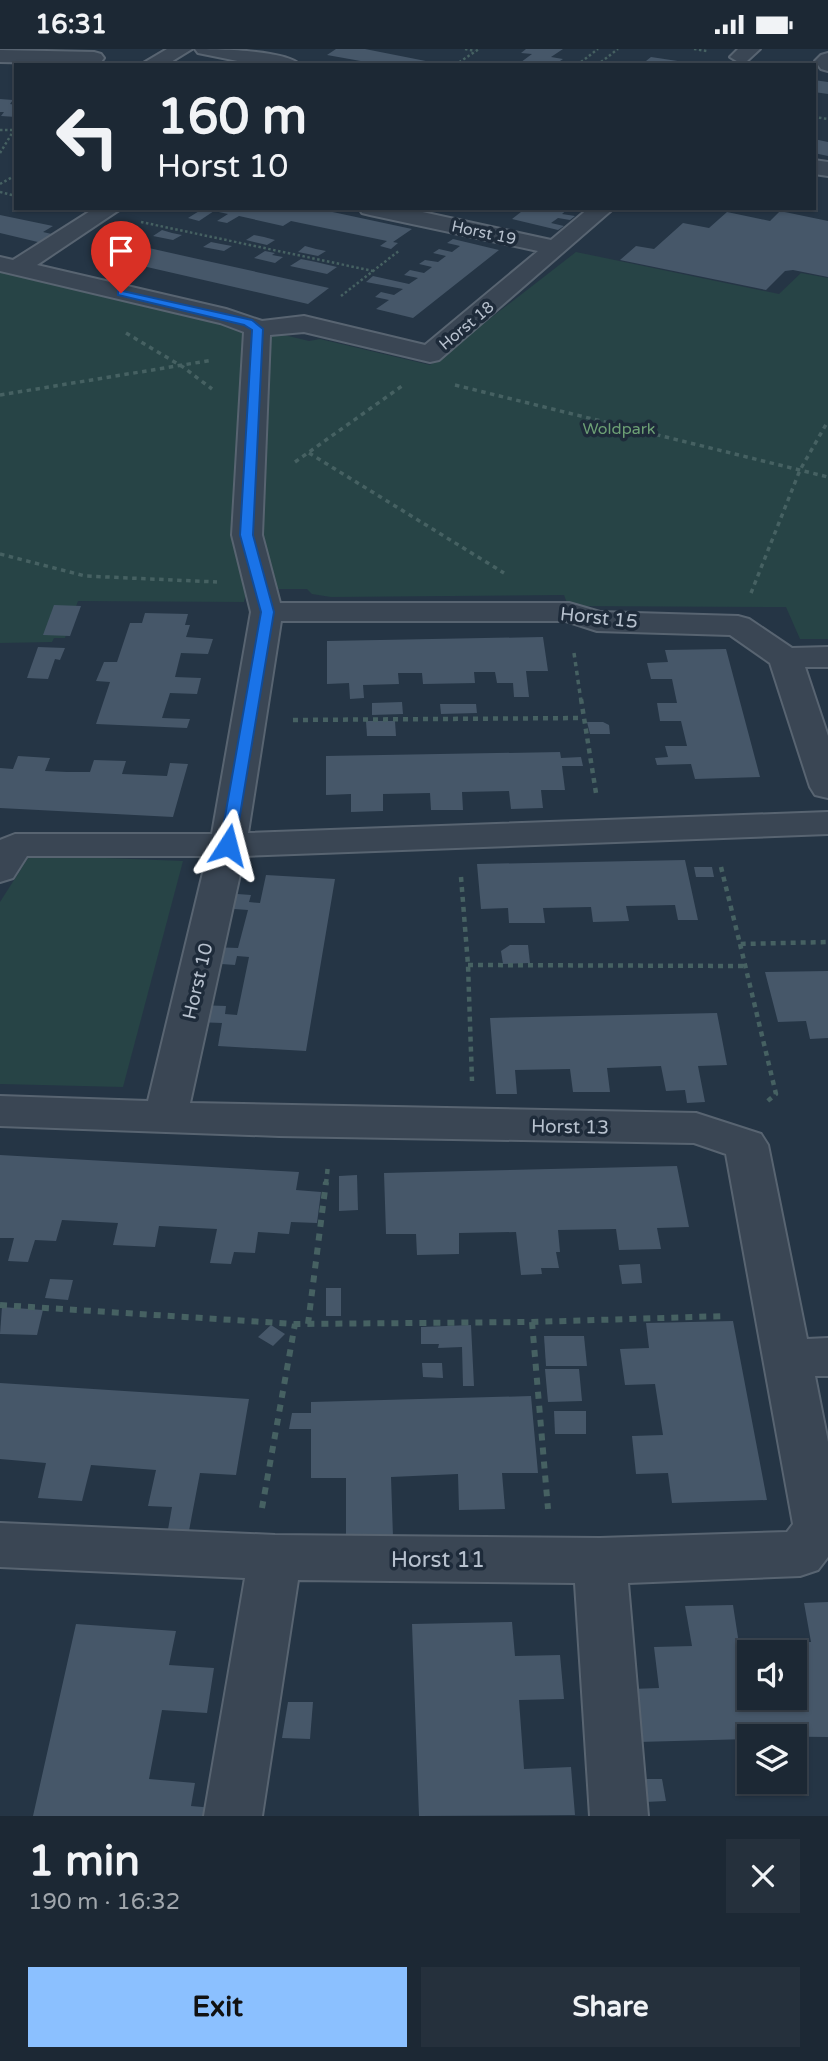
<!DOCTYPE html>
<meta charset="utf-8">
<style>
:root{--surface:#1c2834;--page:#25303c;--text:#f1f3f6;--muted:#a0a6ac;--line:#3a444f;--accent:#8bc0ff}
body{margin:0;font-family:"Varela Round",sans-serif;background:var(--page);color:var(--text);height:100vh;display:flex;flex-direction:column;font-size:26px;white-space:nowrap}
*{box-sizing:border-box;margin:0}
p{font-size:23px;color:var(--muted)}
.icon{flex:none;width:38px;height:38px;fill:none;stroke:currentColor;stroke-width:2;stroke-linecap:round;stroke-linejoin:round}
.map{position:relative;height:1767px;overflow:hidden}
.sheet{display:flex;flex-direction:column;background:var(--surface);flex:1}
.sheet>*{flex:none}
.hud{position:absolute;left:14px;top:14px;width:802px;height:147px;border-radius:0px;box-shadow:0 2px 5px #0004,0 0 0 2px var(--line);background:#1c2834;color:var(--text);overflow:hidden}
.fabs{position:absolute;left:737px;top:1591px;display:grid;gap:14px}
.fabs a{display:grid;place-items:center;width:70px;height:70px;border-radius:0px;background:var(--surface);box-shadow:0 2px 5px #0004,0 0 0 2px var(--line);font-size:35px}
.pin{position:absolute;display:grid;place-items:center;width:60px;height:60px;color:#fff;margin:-72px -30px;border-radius:50% 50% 50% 0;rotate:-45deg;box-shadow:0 0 7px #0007}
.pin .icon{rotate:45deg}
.me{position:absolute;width:77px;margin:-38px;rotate:9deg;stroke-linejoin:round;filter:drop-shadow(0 0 5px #0008)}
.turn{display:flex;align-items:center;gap:24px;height:147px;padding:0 28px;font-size:32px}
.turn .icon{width:91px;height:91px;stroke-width:2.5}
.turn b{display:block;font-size:49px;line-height:60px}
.round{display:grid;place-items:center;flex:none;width:74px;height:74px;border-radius:0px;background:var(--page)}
.head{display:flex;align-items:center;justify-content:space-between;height:119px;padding:0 28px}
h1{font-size:42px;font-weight:800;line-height:52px}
.action{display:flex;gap:14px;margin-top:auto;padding:14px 28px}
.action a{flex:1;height:80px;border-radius:0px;background:var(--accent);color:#111;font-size:28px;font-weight:800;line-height:80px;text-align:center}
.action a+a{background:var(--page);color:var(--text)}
.status{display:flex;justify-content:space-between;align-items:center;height:49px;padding:0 35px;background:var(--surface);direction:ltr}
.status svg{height:19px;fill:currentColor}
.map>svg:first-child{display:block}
</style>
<div class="status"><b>16:31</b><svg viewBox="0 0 49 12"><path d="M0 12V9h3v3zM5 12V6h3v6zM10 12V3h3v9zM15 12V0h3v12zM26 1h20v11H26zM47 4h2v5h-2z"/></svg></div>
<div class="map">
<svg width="828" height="1767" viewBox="0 0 828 1767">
<rect width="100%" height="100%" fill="#253545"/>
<g fill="#274446">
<polygon points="576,203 779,245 801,224 828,229 828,590 800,590 786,558 568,557 564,546 331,548 312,545 307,540 247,540 244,553 78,552 65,589 54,589 52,593 0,594 0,218 309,292 320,290 430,316"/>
<polygon points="30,806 183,812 123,1038 0,1035 0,853"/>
</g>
<g fill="#465769" fill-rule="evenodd">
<polygon points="336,0 365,0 446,16 383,16 327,6"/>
<polygon points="526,0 563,0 551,8 563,10 554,16 517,16 532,5 521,4"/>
<polygon points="651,8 691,14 691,16 641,16"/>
<polygon points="814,31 828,33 828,45 814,43"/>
<polygon points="0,50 13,51 10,55 16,56 16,68 1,67 4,63 0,63"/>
<polygon points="814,90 828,93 828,107 814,104"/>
<polygon points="204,159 283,159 301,163 314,159 412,180 393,193 398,194 391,200 380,197 387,192 291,172 283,177 239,167 227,174 217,172 228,165 214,162 199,172 188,169"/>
<polygon points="526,159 569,159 562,165 575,167 570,171 558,169 551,174 564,177 558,181 512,170"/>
<polygon points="780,162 828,172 828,228 793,221 785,222 766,241 620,211 636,197 654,200 683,174 709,179 727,163 770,172"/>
<polygon points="0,166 53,177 43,183 56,186 42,194 0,184"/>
<polygon points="162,181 172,184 182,186 173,191 153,187"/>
<polygon points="254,186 264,188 275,191 267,196 246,191"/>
<polygon points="453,190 499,201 413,269 376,260 389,251 375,248 381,243 394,246 403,240 366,233 373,227 409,235 418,229 404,226 410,221 424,224 432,218 419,215 425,211 438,213 446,207 433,204 439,200 452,203 460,197 447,194"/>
<polygon points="122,193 198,210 329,239 308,255 99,207"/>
<polygon points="211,193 221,195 232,197 224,202 203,198"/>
<polygon points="305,197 316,200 326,202 318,207 298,203"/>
<polygon points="265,202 275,204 272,206 283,208 275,214 254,209"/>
<polygon points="301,210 316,213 337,218 327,225 290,217"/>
<polygon points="54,556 81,557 70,587 43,586"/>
<polygon points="145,564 188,565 185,576 190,576 186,588 213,590 208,605 181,604 175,628 201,629 197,645 170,644 162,669 190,670 187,679 96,675 110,633 96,632 104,613 117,613 130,574 142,574"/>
<polygon points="543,588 548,622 526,622 529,648 514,648 513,634 497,634 495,623 474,623 475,634 423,635 422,624 398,624 399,635 363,636 364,649 350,650 349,634 327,635 327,592"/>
<polygon points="38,598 65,599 60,611 55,610 48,630 27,629"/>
<polygon points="726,600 760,728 695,730 691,715 657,716 655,709 668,708 665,697 687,697 681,672 660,672 657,654 677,654 672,630 651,630 647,614 668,613 665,601"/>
<polygon points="402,653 403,665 372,666 372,654"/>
<polygon points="440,655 476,655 477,664 441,665"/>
<polygon points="366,672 395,672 396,687 367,687"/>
<polygon points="587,673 603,673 609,676 610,685 590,685"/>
<polygon points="560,703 561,709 581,708 583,717 562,717 565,741 541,741 543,759 511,760 509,742 462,743 463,761 431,761 430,744 383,745 383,762 351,763 351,745 326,746 326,707"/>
<polygon points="18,707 50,709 45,722 67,723 90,723 94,711 126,712 122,725 167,727 170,714 188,715 173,768 0,759 0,719 13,720"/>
<polygon points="685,811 698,871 678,871 675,856 626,857 629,872 593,873 591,858 543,859 545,874 509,874 508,859 481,860 477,815"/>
<polygon points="694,818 712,818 714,828 696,828"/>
<polygon points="266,826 335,830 306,1002 218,997 222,974 195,973 198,956 226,957 225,965 237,966 249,908 237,907 235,916 208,914 212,898 238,899 248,861 221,859 224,844 251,846 249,853 260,854"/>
<polygon points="510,896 528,896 530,914 503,915 501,902"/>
<polygon points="828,922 828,989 810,990 806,972 778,973 765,923"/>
<polygon points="717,964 727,1016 698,1017 705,1053 687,1054 685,1041 666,1042 661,1017 607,1019 610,1043 573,1043 570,1020 515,1021 517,1045 496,1045 490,969"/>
<polygon points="0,1106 299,1123 296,1141 321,1143 317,1174 291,1173 289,1185 258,1183 255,1204 234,1203 231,1215 210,1214 217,1180 159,1177 155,1198 113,1196 118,1174 62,1171 56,1192 35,1191 28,1213 8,1212 14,1189 0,1189"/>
<polygon points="677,1117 689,1178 657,1179 661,1200 619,1201 616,1180 558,1181 560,1203 556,1203 559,1219 541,1219 542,1225 521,1226 516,1183 459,1184 459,1205 417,1206 416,1185 386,1185 384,1124"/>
<polygon points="357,1126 358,1161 339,1162 339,1127"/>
<polygon points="640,1215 642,1234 622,1235 619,1216"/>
<polygon points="50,1230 73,1231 68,1251 45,1249"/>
<rect x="326" y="1239" width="15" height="28"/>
<polygon points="2,1258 43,1261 37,1286 0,1285"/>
<polygon points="733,1272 767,1451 672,1454 668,1424 636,1425 632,1387 663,1386 655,1335 625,1336 620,1300 649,1299 646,1274"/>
<polygon points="271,1276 285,1285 273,1297 258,1288"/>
<polygon points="471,1276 474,1337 463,1337 462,1298 438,1299 439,1295 421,1295 421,1278"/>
<polygon points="544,1287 584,1287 587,1317 546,1317"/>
<polygon points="422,1314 442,1314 443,1329 423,1328"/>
<polygon points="545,1320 579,1320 582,1352 548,1353"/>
<polygon points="0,1334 249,1350 236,1426 200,1424 188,1487 167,1486 172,1458 148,1457 156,1421 91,1416 82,1452 38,1449 46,1414 0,1410"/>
<polygon points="531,1347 538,1424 502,1424 505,1460 459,1461 458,1425 391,1428 393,1488 346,1489 346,1429 311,1429 311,1380 289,1380 292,1364 311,1364 311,1353"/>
<polygon points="554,1362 586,1362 586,1385 555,1385"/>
<path d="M828,1553V1688L749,1687V1690L638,1693L631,1640L659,1639L654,1598L692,1597L685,1557L733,1556L739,1595L811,1593L804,1554ZM749,1603H794V1648H749Z"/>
<polygon points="512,1573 515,1607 560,1606 564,1650 519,1651 524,1720 571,1718 575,1766 419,1767 412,1575"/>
<polygon points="76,1575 176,1582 169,1616 214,1619 207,1664 162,1661 149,1730 195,1734 191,1757 225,1760 224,1767 33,1767"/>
<polygon points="288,1653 313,1653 310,1690 282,1689"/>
<polygon points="642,1730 662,1730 666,1752 645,1753"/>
</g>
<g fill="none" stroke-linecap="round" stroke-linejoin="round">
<g stroke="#586471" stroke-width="4">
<g id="minor">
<polygon points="167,0 192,0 166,16 140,16"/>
<path d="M195,0C216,0 287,1 300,16H257L198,4Z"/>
<polygon points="738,0 760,0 747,12 740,14 730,8"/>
<polygon points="0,1 94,3 101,5 104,9 101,13 94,15 0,13"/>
<polygon points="828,4 828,22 821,20 815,12 821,6"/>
<polygon points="814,111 828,113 828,127 814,125"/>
<polygon points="95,159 122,159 37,216 226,260 262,272 304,267 425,296 538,202 370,166 362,164 359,159 404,159 551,191 589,159 614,159 439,311 430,313 304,283 270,286 262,486 280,554 569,554 600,563 738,567 749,570 792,599 828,598 828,618 805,618 828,687 828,749 815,746 810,738 770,614 730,586 597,582 566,572 281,572 248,784 828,763 828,785 244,807 190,1054 696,1064 761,1085 768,1096 807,1290 828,1289 828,1327 815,1327 828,1393 828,1508 818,1521 800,1527 628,1534 648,1767 590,1767 575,1534 298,1531 262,1767 204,1767 245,1529 0,1518 0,1474 275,1486 600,1489 787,1483 793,1475 726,1105 694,1094 279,1087 0,1077 0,1047 148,1052 207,807 27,807 13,829 0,833 0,791 15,785 212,785 251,563 232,486 244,283 220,274 0,222 0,208 13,211"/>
</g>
</g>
<g stroke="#466162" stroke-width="2.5" stroke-dasharray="2.5 2.5" stroke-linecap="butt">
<polyline points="465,0 475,2"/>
<polyline points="694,0 707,2"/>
<polyline points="455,16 479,0"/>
<polyline points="577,16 598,0"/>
<polyline points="597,16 618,0"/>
<polyline points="814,68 828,70"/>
<polyline points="0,81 15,81"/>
<polyline points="0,104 14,81"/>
<polyline points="0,135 16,126"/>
<polyline points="0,143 16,147"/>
<polyline points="141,173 373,222"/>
<polyline points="341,247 400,201"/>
</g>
<g stroke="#466162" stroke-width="3.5" stroke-dasharray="4.5 4.5" stroke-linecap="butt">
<polyline points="126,284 183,318 212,340"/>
<polyline points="455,336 828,428"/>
<polyline points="0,346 213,311"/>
<polyline points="309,404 504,524"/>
<polyline points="295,413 402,337"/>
<polyline points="0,505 85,527 217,533"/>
<polyline points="751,544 800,421 828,372"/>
<polyline points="574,604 581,652"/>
</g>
<g stroke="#466162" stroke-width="4.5" stroke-dasharray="5 5" stroke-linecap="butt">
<polyline points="581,650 596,744"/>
<polyline points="293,671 583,669"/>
<polyline points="721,818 740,895 828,893"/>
<polyline points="461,828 468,916 472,1032"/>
<polyline points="740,895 776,1045 764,1055"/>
<polyline points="468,916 745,917"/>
<polyline points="326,1135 328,1116"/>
</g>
<g stroke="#466162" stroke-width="6" stroke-dasharray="7 7" stroke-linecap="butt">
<polyline points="0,1256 295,1275 532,1273 726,1267"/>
<polyline points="532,1273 548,1460"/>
<polyline points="308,1275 326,1133"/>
<polyline points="262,1459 295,1275"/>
</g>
<use href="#minor" fill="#3a4654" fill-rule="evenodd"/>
</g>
<polygon fill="#1a73e8" stroke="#114b97" stroke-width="2" points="118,241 252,271 263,280 253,486 274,563 235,796 228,800 220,796 261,563 240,486 252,281 244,276 118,246"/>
<g text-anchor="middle" stroke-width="7" stroke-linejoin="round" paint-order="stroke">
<g font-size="16" fill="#b7c1ce" stroke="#1e2b3a">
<text transform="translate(484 183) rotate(12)" y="6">Horst 19</text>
<text transform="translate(466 276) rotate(-40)" y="6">Horst 18</text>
</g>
<g font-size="16" fill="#6da075" stroke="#1e2b3a">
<text x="619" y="385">Woldpark</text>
</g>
<g font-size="19" fill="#b7c1ce" stroke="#1e2b3a">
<text transform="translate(599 568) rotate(6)" y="7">Horst 15</text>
<text transform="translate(197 932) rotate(-77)" y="7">Horst 10</text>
<text transform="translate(570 1077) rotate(1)" y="7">Horst 13</text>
</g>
<g font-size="23" fill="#b7c1ce" stroke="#1e2b3a">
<text x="438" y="1518">Horst 11</text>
</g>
</g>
</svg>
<div class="fabs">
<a><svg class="icon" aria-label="sound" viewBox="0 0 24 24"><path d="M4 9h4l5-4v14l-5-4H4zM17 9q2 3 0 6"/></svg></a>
<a><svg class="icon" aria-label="layers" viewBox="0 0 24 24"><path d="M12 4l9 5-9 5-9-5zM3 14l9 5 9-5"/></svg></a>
</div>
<div class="pin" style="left:121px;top:244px;background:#d93025"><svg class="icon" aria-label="arrive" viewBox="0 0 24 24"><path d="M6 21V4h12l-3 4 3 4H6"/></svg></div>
<svg class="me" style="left:228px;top:796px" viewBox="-20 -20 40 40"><path d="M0-17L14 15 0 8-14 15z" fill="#1a73e8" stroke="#fff" stroke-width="4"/></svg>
<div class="hud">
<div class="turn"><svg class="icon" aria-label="left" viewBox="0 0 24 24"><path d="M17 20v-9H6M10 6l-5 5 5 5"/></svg><div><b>160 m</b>Horst 10</div></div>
</div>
</div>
<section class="sheet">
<div class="head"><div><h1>1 min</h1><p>190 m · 16:32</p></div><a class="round"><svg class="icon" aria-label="close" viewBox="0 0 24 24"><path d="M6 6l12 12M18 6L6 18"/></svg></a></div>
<div class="action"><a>Exit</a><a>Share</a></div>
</section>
